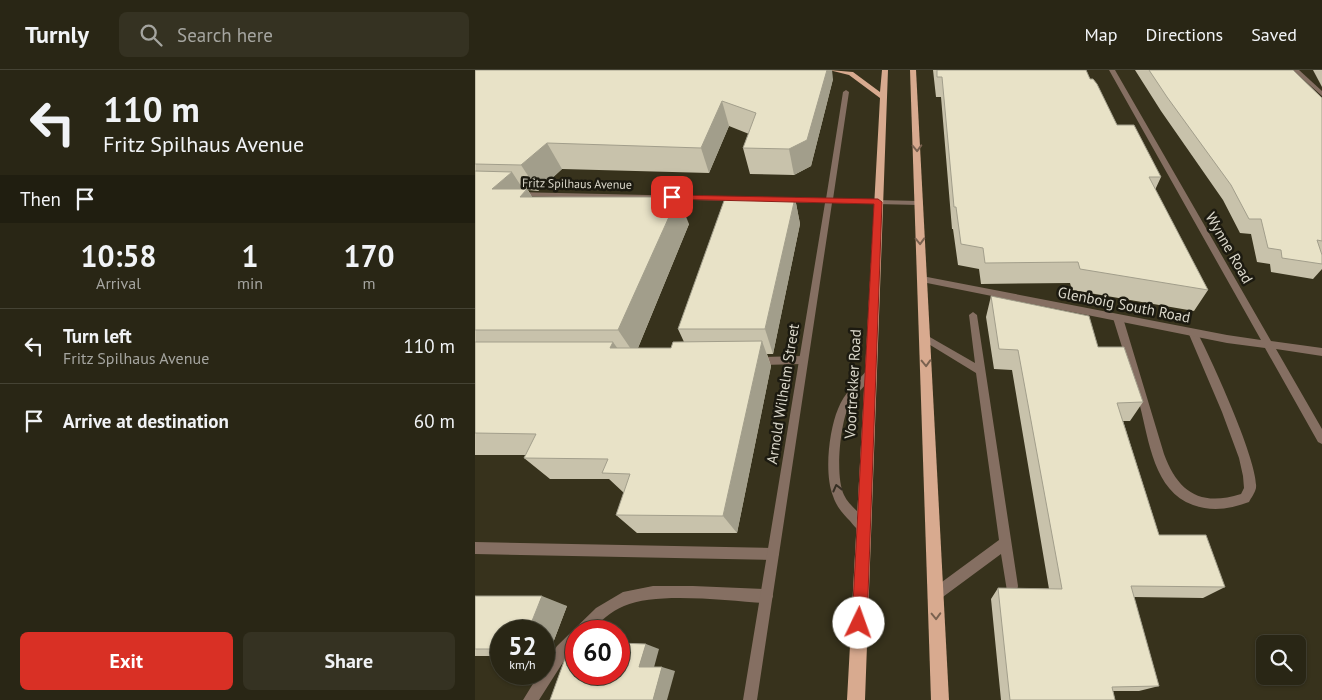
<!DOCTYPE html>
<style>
:root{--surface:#292615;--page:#353222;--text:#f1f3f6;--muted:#a5a5a0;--line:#454334;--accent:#d93025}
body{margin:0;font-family:"PT Sans",sans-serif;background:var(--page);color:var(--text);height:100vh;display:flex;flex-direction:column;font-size:19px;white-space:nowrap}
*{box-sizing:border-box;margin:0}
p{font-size:16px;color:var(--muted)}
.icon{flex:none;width:28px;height:28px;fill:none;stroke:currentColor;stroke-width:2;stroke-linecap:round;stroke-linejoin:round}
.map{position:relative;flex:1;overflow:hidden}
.details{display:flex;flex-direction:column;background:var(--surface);width:475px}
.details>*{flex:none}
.banner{background:#292615;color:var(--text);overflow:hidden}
.fabs{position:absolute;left:781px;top:565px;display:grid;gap:10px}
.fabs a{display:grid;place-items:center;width:50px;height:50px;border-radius:8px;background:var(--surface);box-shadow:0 1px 4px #0004,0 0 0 1px var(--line);font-size:25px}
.speed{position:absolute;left:15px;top:550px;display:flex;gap:10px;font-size:25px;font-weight:700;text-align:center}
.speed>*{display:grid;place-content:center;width:65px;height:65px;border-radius:50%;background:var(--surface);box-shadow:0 1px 4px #0004,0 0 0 1px var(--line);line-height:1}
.speed small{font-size:12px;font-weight:400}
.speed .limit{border:8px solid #d22;background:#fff;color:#111}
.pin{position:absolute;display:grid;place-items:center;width:42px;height:42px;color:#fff;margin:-21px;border-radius:10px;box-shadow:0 2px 8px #0006}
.me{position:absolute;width:55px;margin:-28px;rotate:3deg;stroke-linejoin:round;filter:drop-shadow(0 0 4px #0008)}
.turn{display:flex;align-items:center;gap:18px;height:105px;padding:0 20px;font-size:22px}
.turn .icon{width:65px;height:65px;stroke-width:2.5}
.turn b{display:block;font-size:35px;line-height:42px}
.then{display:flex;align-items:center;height:48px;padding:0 20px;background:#0003;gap:10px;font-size:19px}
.eta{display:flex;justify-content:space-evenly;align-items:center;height:85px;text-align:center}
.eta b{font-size:30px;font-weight:600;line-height:35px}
.action{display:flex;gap:10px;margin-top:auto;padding:10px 20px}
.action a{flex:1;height:58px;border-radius:8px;background:var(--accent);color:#fff;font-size:20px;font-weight:600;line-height:58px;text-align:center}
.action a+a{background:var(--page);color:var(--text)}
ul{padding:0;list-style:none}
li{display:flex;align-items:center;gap:15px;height:75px;padding:0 20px;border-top:1px solid var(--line)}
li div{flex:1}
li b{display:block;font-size:19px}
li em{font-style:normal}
header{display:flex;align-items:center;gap:30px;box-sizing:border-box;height:70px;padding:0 25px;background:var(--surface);border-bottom:1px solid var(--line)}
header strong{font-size:24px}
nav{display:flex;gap:28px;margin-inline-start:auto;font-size:18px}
.search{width:350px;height:45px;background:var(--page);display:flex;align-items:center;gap:12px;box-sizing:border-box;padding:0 18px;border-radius:8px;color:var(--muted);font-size:19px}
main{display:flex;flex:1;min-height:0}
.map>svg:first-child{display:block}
</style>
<header>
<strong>Turnly</strong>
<div class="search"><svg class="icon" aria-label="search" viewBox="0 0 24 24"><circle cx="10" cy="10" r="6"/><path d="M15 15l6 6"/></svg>Search here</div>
<nav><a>Map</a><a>Directions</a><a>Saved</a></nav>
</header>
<main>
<section class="details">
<div class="banner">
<div class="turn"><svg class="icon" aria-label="left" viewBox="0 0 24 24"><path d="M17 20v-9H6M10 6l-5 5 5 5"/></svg><div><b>110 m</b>Fritz Spilhaus Avenue</div></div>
<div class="then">Then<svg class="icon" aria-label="arrive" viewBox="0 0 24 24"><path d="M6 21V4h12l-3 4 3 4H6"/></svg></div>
</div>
<div class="eta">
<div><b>10:58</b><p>Arrival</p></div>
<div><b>1</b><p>min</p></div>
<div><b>170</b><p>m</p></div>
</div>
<ul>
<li><svg class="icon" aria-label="left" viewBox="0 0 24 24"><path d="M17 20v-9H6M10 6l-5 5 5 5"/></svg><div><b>Turn left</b><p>Fritz Spilhaus Avenue</p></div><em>110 m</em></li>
<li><svg class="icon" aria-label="arrive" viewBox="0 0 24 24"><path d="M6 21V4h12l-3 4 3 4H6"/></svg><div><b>Arrive at destination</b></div><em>60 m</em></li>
</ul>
<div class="action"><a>Exit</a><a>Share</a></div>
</section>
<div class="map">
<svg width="847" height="630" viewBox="0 0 847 630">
<rect width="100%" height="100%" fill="#37321c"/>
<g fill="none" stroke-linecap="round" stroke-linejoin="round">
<g fill="#856f62" fill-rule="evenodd">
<polygon points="498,242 502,245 543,516 542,521 537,522 532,521 526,484 461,532 456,530 454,525 456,520 524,470 501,303 447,270 445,268 447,266 453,266 500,293 494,245"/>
<path d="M643,245L648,248L689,384C703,422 725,437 766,424L769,418L768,406L764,388L747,342L713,262L718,259L721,260C735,286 784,393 781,418C780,423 776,428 774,432C756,439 737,442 718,435C679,421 674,371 665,336C656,306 647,277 638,248Z"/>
<polygon points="328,286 333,290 328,294 282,295 277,291 282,287"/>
<path d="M396,298L399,299L401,302L399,305C391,315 379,325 373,338C365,356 360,407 369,425C375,438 390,445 395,458L393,462L389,464C383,461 379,456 375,451C368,444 361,436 358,426C349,404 354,360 363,339C369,323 382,312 393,299Z"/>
<polygon points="0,472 298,478 302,480 304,484 302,488 298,490 0,484"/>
<path d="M178,516H218L291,519L296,521L298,526L296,531L291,533C254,531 182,521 149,536C136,541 125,552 115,561H101V576L92,586L64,630H48L64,604H69V596L82,576L121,538L148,522Z"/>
</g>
<g fill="#856f62" fill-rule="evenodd">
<polygon points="634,0 640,0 796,271 847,278 847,286 801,279 847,359 847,374 843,372 790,278 752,273 447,212 443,209 447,206 752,265 786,270"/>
<polygon points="818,0 824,0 847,21 847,26"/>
<polygon points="371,20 374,22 358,129 444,131 448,133 444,135 357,133 282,630 268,630 350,133 307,132 303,130 307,128 351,129 368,22"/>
<polygon points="39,122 263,127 267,129 263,131 42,126 38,124"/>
</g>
<g fill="#d8aa8f" fill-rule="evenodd">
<polygon points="354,0 378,2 405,22 407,0 413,0 390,630 372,630 405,28 374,5"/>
<polygon points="435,0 441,0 474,630 456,630"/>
</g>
</g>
<g fill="#c8c2ab">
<polygon points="0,0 358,9 336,96 319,105 275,104 268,78 274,64 254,56 234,103 87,99 63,121 53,120 57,127 214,154 163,278 196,278 209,272 203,259 320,128 325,154 298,284 292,284 296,296 262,463 162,463 141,445 149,423 134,409 75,409 49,388 51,385 0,385"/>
<polygon points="458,0 611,0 615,9 642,55 686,107 680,120 733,220 719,241 597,220 595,213 506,214 504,199 483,195 478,159 477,159 466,27 461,27"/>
<polygon points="660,0 818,0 847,28 847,199 838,209 796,202 795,194 782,192 776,164 765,163 748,130 686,41"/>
<polygon points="838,0 847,0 847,17"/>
<polygon points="516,226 623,277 668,332 655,351 648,351 684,465 750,517 728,528 659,527 684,616 664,621 638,621 640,630 526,630 516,529 523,518 574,519 537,300 519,299 511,247"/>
<polygon points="0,526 92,536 73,586 69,586 69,561 26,561 26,586 0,586"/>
</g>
<g fill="#a29e8b">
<polygon points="352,0 357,0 358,9 336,96 319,105 314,79"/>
<polygon points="247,31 254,56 234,103 226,78"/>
<polygon points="72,73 87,99 63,121 46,95"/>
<polygon points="37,102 50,122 52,119 69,146 17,119"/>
<polygon points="203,127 214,154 160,285 143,260"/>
<polygon points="320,128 325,154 298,284 290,259"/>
<polygon points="287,271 296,296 262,463 248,446"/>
<polygon points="138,272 155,296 135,278"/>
<polygon points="67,526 92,536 73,586 69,585 69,561 53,561"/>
<polygon points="171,574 184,579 178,601 164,597"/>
<polygon points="187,597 200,601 192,630 178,630"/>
</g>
<g fill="#e8e2c7" stroke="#a29e8b">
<polygon points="0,0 352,0 332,70 314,79 268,78 281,43 247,31 226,78 72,73 46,95 0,94"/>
<polygon points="462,0 611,0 615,9 618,9 622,14 642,55 659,55 686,107 674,107 733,220 605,199 603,192 510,193 508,178 486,174 481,137 479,137 467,7 462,7"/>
<polygon points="674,0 818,0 847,28 847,171 842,170 847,185 847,194 807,188 806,180 793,178 786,149 774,149 756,115 692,27"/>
<polygon points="0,101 37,102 17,119 52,119 45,127 203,127 143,260 0,260"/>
<polygon points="250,128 320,128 290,259 203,259"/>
<polygon points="516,226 614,246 623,277 649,277 668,332 642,333 684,465 731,465 750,517 656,516 684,616 637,617 640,630 535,630 523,518 587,519 543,280 524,279"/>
<polygon points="287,271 248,446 141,445 155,404 127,403 133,389 49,388 61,364 0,363 0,272 138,272 135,278 196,278 198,272"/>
<polygon points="0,526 67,526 53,561 26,561 26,579 0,579"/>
<polygon points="96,572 101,572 101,604 144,604 144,573 171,574 164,597 187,597 178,630 75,630"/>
</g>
<defs><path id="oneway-chevron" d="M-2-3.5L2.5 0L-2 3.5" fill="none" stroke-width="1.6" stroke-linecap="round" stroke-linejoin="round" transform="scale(1.25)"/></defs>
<g stroke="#7a6250">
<use href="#oneway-chevron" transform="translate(442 78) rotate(88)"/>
<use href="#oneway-chevron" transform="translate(445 171) rotate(88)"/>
<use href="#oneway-chevron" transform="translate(451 293) rotate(88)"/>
<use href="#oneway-chevron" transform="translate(461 546) rotate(88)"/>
</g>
<use stroke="#362f24" href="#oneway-chevron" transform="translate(362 418) rotate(-104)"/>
<polygon fill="#d93025" stroke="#8d1f18" points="197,125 403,129 407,132 392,553 390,559 384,561 379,559 377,553 399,134 194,129 193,127"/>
<g text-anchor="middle" stroke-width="5" stroke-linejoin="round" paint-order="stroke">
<g font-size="12" fill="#dbd8cb" stroke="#1c1a10">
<text transform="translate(102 114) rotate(1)" y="4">Fritz Spilhaus Avenue</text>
</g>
<g font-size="15" fill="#dbd8cb" stroke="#1c1a10">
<text transform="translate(754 178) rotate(60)" y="5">Wynne Road</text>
<text transform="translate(649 235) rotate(11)" y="5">Glenboig South Road</text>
<text transform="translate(378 314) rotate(-87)" y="5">Voortrekker Road</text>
<text transform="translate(308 324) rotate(-81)" y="5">Arnold Wilhelm Street</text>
</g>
</g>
</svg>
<div class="fabs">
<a><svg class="icon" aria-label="search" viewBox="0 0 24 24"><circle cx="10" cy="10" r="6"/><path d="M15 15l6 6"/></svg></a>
</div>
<div class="speed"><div>52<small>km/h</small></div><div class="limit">60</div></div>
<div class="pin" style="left:197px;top:127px;background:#d93025"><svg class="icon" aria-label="arrive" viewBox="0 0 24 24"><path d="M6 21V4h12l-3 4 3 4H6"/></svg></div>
<svg class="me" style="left:384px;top:553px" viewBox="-20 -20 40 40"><circle r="19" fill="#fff"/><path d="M0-13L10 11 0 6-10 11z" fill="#d93025"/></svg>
</div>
</main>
